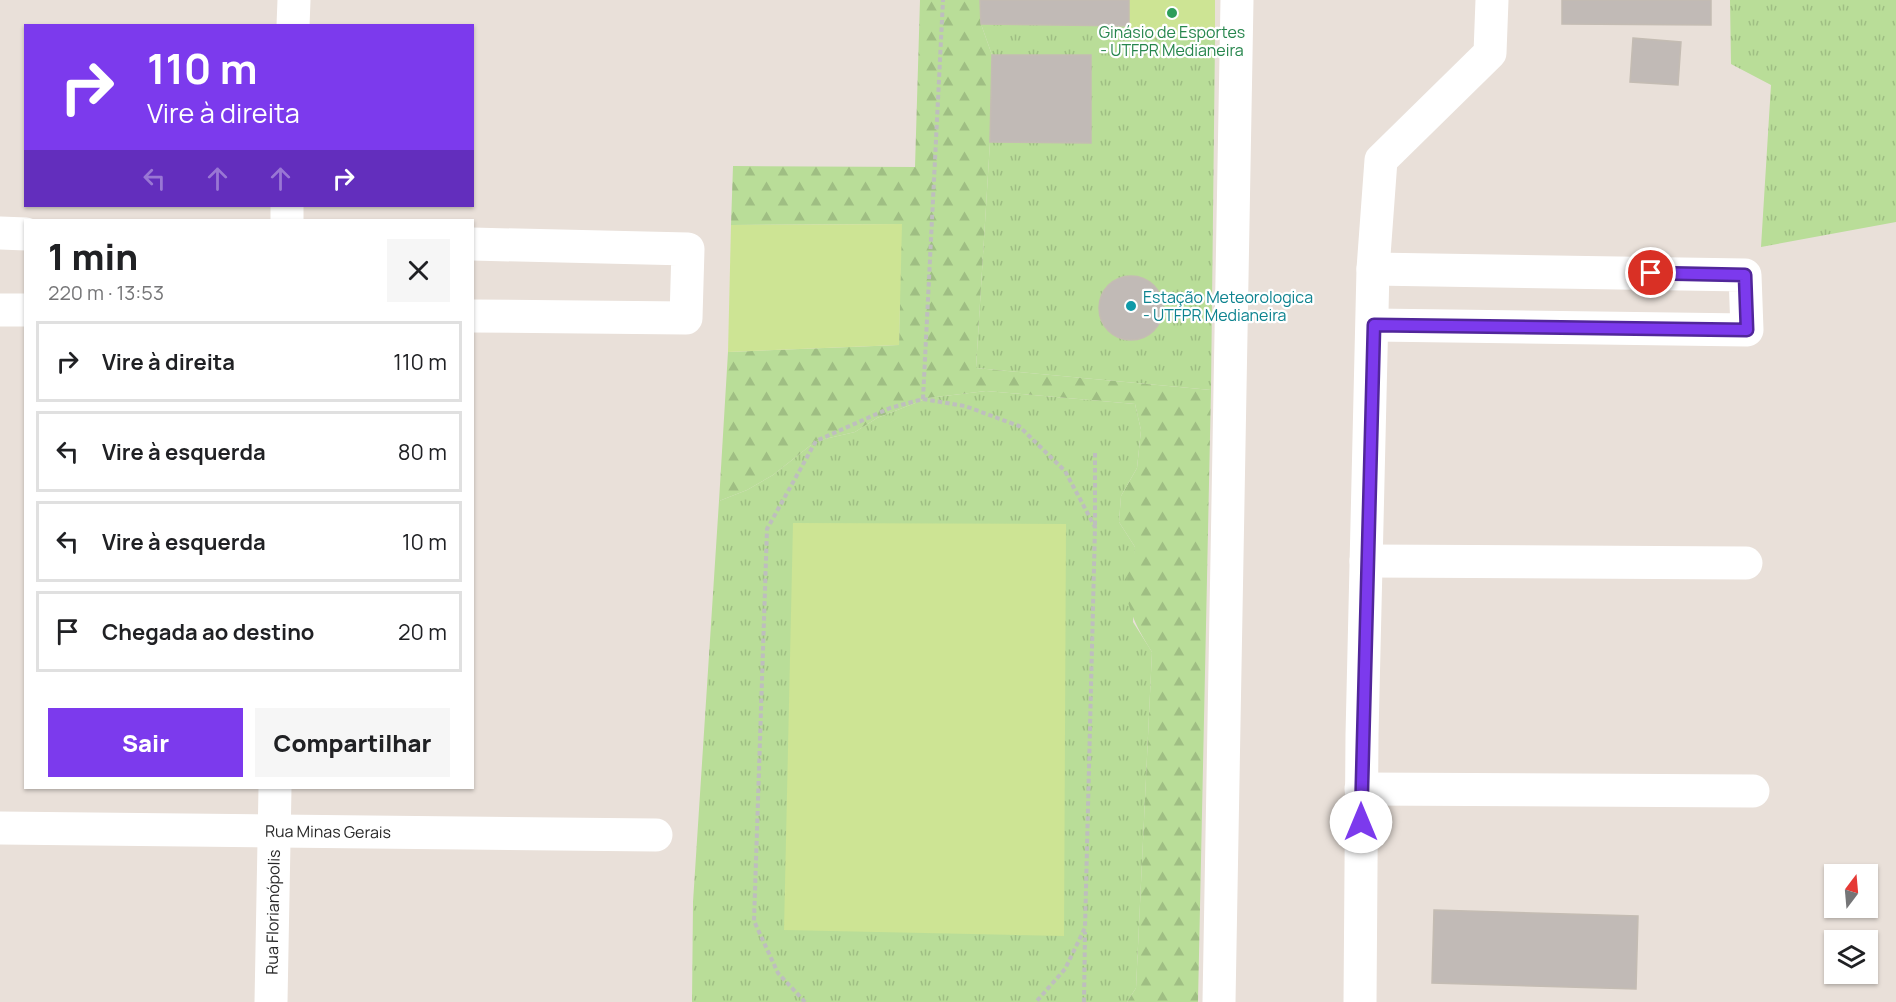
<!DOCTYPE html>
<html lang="pt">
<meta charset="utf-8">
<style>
:root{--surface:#fff;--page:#f6f6f6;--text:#202124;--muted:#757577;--line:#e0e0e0;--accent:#7c3aed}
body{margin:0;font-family:Manrope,sans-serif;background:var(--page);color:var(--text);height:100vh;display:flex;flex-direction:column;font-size:22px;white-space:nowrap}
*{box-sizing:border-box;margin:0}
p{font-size:20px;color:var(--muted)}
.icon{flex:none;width:33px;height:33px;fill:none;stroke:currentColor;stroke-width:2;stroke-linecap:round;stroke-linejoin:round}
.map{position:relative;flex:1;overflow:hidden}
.sheet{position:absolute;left:24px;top:219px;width:450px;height:570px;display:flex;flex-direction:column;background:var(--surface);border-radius:0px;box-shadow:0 2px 4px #0004}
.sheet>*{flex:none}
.top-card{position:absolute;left:24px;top:24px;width:450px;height:183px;border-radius:0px;box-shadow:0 2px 4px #0004;background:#7c3aed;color:#fff;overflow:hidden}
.needle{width:39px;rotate:16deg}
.tools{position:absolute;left:1824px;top:864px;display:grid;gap:12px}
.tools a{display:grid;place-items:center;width:54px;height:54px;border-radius:0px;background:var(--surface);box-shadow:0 2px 4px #0004;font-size:30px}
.pin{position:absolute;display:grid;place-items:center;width:51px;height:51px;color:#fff;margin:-26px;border:3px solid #fff;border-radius:50%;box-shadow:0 2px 6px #0007}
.me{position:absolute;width:66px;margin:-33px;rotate:0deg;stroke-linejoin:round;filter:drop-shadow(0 0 4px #0008)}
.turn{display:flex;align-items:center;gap:21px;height:126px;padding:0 24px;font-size:27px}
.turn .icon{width:78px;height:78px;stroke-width:2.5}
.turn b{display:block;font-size:42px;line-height:51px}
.lanes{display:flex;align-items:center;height:57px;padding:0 24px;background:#0003;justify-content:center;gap:30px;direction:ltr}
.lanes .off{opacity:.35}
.round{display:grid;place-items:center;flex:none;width:63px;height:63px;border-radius:0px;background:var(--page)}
.overview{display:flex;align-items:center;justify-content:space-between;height:102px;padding:0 24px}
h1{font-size:36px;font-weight:800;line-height:45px}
.cta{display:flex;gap:12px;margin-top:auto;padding:12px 24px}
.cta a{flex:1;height:69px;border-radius:0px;background:var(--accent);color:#fff;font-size:24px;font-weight:800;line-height:69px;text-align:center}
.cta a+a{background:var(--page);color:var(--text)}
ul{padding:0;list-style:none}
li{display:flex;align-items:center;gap:18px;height:81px;margin:0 12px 9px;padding:0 12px;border:3px solid var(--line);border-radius:0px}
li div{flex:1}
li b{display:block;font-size:22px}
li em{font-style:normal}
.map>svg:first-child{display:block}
</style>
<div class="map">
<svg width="1896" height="1002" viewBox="0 0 1896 1002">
<defs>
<pattern id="grass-tufts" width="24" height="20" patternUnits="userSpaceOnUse" patternTransform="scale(1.5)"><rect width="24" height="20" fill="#b9dd98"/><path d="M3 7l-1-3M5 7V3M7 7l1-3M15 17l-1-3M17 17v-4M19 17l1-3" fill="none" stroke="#9fbe83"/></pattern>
<pattern id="forest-firs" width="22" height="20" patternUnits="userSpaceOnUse" patternTransform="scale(1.5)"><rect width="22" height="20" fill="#b9dd98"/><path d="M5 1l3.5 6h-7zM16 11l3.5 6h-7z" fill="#9fbe83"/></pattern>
</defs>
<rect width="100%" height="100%" fill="#e9e0d9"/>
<g fill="url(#grass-tufts)">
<polygon points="1730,0 1896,0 1896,222 1761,247 1771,85 1731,64"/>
<polygon points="981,24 1129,26 1129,36 1215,40 1211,390 976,368 990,142 1091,143 1091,55 992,55"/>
<polygon points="986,391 1135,404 1141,430 1137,468 1121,496 1119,522 1135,547 1133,622 1152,652 1136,988 1127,1002 692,1002 693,902 719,501 747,490 773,475 816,441 855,432 877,418 928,398"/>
</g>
<path fill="url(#forest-firs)" d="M920,0H980L981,24L992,55L990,142L976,368L1211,390L1198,1002H1127L1136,988L1152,652C1135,625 1124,603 1124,570L1133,561L1135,547L1119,522L1121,496L1137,468L1141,430L1135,404L986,391L928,398L877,418L855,432L816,441L773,475L747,490L719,501L728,352L899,345L901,224L731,225L733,166L915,167Z"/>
<g fill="#cde494">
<polygon points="1129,0 1215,0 1215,40 1129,36"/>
<polygon points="902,224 899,345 728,352 731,225"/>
<polygon points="793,523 1066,524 1064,936 784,930"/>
</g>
<g fill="#c1bab6" stroke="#c4bcb3" stroke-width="1.5">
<polygon points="980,0 1129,0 1129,26 981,24"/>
<polygon points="1562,0 1711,0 1711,25 1562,24"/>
<polygon points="1633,38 1681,42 1678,85 1630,82"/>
<polygon points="992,55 1091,55 1091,143 990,142"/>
<circle cx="1131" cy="308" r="32"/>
<polygon points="1434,910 1638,916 1636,989 1432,983"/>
</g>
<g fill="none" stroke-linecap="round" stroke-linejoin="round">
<g stroke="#bebebe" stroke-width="4" stroke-dasharray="4.5 3" stroke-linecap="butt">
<polyline points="923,399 943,0"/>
<polyline points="1095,453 1095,526"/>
<polyline points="805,1002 778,973 754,921 767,529 816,441 890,408 923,399 965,406 1019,426 1065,471 1095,527 1085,928 1065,969 1036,1002"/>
<polyline points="1084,1002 1085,932"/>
</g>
<g stroke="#fff" stroke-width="33">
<polyline points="293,26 294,0"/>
<polyline points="287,220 287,206"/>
<polyline points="0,233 26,234"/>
<polyline points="472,244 688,249 686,318 472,316"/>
<polyline points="1373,269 1745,275 1747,330 1374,325"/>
<polyline points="0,310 26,310"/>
<polyline points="1366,561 1746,563"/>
<polyline points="1361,789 1753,791"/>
<path id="s1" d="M0,828L656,835"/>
<path id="s2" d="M271,1002L275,788"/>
<polyline points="1219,1002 1237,0"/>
<polyline points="1360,1002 1362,735 1373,269 1381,160 1490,53 1492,0"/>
</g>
</g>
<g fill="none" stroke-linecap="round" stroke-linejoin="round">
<g stroke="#51269a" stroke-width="15">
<polyline id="route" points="1361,822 1374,325 1747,330 1745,275 1651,273"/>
</g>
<use href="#route" stroke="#7c3aed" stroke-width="10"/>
</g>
<circle fill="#2e9e5b" stroke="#fff" stroke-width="2" cx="1172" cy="13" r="6"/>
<circle fill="#0f9aa8" stroke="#fff" stroke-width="2" cx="1131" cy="306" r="6"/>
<g text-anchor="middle" stroke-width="4.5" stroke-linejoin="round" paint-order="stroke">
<g font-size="16" fill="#27864d" stroke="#fff">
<text x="1172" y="38">Ginásio de Esportes<tspan x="1172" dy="18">- UTFPR Medianeira</tspan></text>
</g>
<g font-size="16" fill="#0d838f" stroke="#fff" text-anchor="start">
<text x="1143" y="303">Estação Meteorologica<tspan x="1143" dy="18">- UTFPR Medianeira</tspan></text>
</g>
<g font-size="16" fill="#272727" stroke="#fff">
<text dy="6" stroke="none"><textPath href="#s1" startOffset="328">Rua Minas Gerais</textPath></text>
<text dy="6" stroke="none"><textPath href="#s2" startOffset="90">Rua Florianópolis</textPath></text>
</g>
</g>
</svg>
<div class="tools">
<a><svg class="needle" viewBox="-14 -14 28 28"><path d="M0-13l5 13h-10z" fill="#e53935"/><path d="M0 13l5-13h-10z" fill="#757577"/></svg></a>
<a><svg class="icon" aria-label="layers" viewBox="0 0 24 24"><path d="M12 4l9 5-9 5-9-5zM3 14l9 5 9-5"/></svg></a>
</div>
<div class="pin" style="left:1651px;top:273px;background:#d93025"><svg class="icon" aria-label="arrive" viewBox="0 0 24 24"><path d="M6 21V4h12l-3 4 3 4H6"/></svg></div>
<svg class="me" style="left:1361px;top:822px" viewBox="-20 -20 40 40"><circle r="19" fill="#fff"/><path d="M0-13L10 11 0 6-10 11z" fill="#7c3aed"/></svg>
<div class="top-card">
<div class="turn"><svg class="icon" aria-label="right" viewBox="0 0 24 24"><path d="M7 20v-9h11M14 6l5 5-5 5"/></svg><div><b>110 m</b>Vire à direita</div></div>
<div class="lanes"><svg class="icon off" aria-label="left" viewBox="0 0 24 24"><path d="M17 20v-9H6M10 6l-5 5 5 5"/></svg><svg class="icon off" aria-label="ahead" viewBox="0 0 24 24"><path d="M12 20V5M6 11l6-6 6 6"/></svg><svg class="icon off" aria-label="ahead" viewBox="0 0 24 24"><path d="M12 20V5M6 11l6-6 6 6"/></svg><svg class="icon" aria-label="right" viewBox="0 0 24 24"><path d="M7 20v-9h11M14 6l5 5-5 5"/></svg></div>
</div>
<section class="sheet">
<div class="overview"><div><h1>1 min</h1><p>220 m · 13:53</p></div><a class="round"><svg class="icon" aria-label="close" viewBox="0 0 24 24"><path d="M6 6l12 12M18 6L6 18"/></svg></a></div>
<ul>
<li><svg class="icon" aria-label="right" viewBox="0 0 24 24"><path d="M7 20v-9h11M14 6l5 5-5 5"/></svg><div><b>Vire à direita</b></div><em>110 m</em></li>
<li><svg class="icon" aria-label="left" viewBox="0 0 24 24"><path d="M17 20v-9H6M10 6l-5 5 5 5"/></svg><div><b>Vire à esquerda</b></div><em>80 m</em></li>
<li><svg class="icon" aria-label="left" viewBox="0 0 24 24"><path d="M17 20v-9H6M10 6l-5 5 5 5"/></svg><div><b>Vire à esquerda</b></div><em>10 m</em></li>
<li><svg class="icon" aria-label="arrive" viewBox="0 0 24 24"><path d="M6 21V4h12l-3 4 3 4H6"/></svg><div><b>Chegada ao destino</b></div><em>20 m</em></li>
</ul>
<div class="cta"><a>Sair</a><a>Compartilhar</a></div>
</section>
</div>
